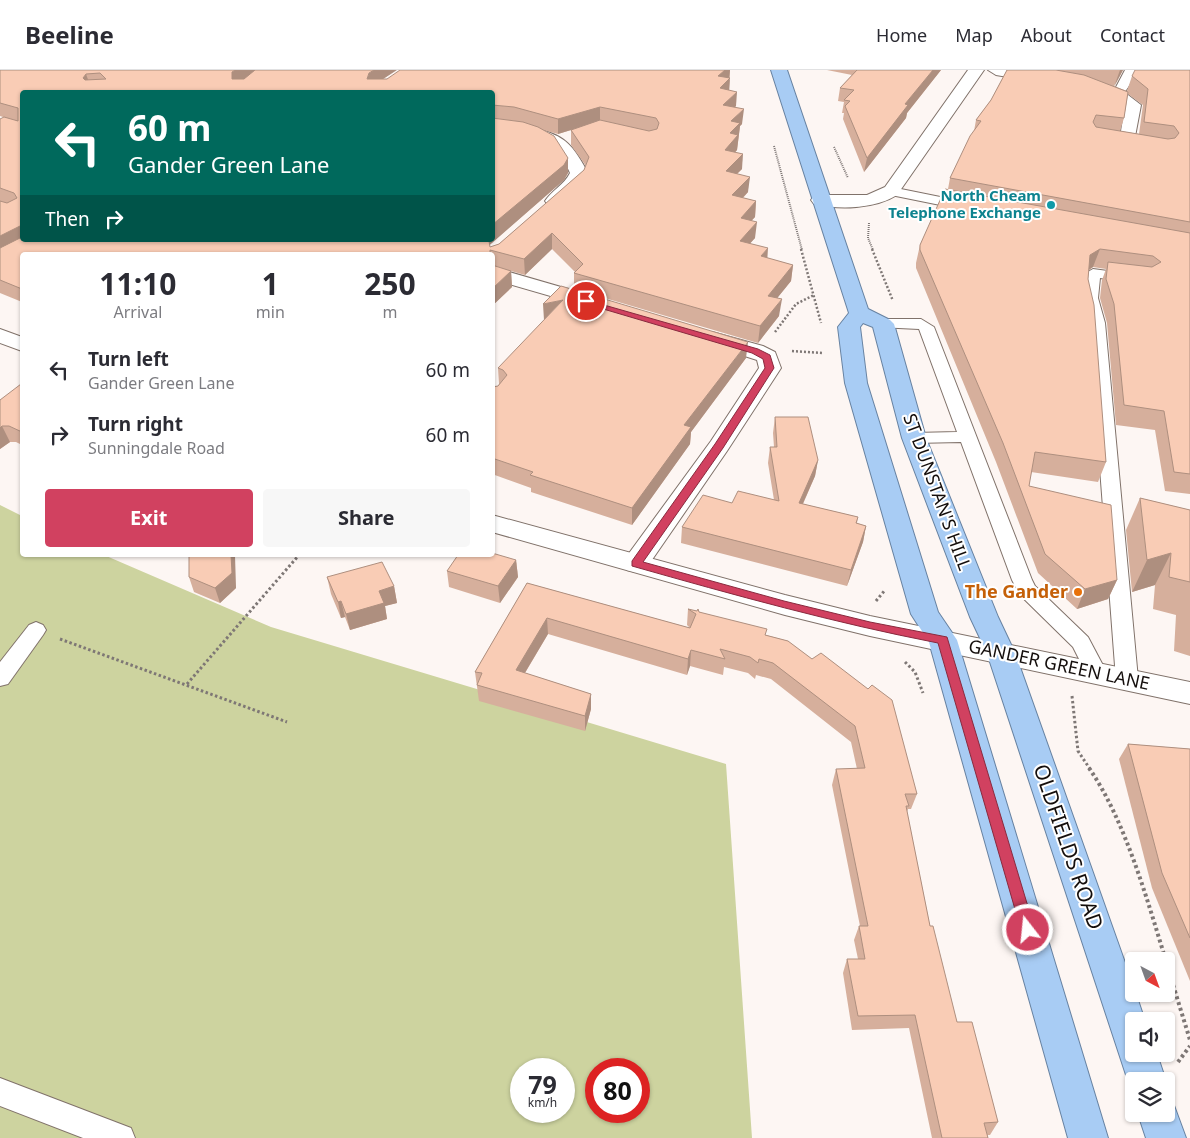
<!DOCTYPE html>
<style>
:root{--surface:#fff;--page:#f7f7f7;--text:#2b2b33;--muted:#7c7c81;--line:#e1e1e2;--accent:#d14160}
body{margin:0;font-family:"Noto Sans",sans-serif;background:var(--page);color:var(--text);height:100vh;display:flex;flex-direction:column;font-size:19px;white-space:nowrap}
*{box-sizing:border-box;margin:0}
p{font-size:16px;color:var(--muted)}
.icon{flex:none;width:28px;height:28px;fill:none;stroke:currentColor;stroke-width:2;stroke-linecap:round;stroke-linejoin:round}
.map{position:relative;flex:1;overflow:hidden}
.panel{position:absolute;left:20px;top:182px;width:475px;height:305px;display:flex;flex-direction:column;background:var(--surface);border-radius:5px;box-shadow:0 1px 4px #0004}
.panel>*{flex:none}
.banner{position:absolute;left:20px;top:20px;width:475px;height:152px;border-radius:5px;box-shadow:0 1px 4px #0004;background:#00695c;color:#fff;overflow:hidden}
.needle{width:32px;rotate:139deg}
.buttons{position:absolute;left:1125px;top:882px;display:grid;gap:10px}
.buttons a{display:grid;place-items:center;width:50px;height:50px;border-radius:5px;background:var(--surface);box-shadow:0 1px 4px #0004;font-size:25px}
.speed{position:absolute;left:510px;top:988px;display:flex;gap:10px;font-size:25px;font-weight:700;text-align:center}
.speed>*{display:grid;place-content:center;width:65px;height:65px;border-radius:50%;background:var(--surface);box-shadow:0 1px 4px #0004;line-height:1}
.speed small{font-size:12px;font-weight:400}
.speed .limit{border:8px solid #d22;background:#fff;color:#111}
.pin{position:absolute;display:grid;place-items:center;width:42px;height:42px;color:#fff;margin:-21px;border:2px solid #fff;border-radius:50%;box-shadow:0 1px 5px #0007}
.me{position:absolute;width:55px;margin:-28px;rotate:344deg;stroke-linejoin:round;filter:drop-shadow(0 0 4px #0008)}
.turn{display:flex;align-items:center;gap:18px;height:105px;padding:0 25px;font-size:22px}
.turn .icon{width:65px;height:65px;stroke-width:2.5}
.turn b{display:block;font-size:35px;line-height:42px}
.then{display:flex;align-items:center;height:48px;padding:0 25px;background:#0003;gap:10px;font-size:19px}
.eta{display:flex;justify-content:space-evenly;align-items:center;height:85px;text-align:center}
.eta b{font-size:30px;font-weight:700;line-height:35px}
.primary-button{display:flex;gap:10px;margin-top:auto;padding:10px 25px}
.primary-button a{flex:1;height:58px;border-radius:5px;background:var(--accent);color:#fff;font-size:20px;font-weight:700;line-height:58px;text-align:center}
.primary-button a+a{background:var(--page);color:var(--text)}
ul{padding:0;list-style:none}
li{display:flex;align-items:center;gap:15px;height:65px;padding:0 25px}
li div{flex:1}
li b{display:block;font-size:19px}
li em{font-style:normal}
header{display:flex;align-items:center;gap:30px;box-sizing:border-box;height:70px;padding:0 25px;background:var(--surface);border-bottom:1px solid var(--line)}
header strong{font-size:24px}
nav{display:flex;gap:28px;margin-inline-start:auto;font-size:18px}
.map>svg:first-child{display:block}
</style>
<header>
<strong>Beeline</strong>
<nav><a>Home</a><a>Map</a><a>About</a><a>Contact</a></nav>
</header>
<div class="map">
<svg width="1190" height="1068" viewBox="0 0 1190 1068">
<rect width="100%" height="100%" fill="#fdf6f3"/>
<path fill="#cdd39f" fill-rule="evenodd" d="M0,435L22,446V485H104L271,557L726,694L752,1068H0ZM521,999H564V1041H521ZM596,999H639V1041H596Z"/>
<g fill="none" stroke-linecap="round" stroke-linejoin="round">
<g stroke="#80726a" stroke-width="2">
<g id="service">
<path d="M1125,0H1137C1131,11 1125,31 1110,27L1108,25L1115,19Z"/>
<polygon points="891,117 965,132 972,136 965,140 886,124 884,121 886,118"/>
<polygon points="1093,199 1130,204 1137,208 1130,212 1100,208 1098,228 1105,253 1138,609 1135,615 1127,617 1119,615 1116,609 1089,253 1084,228 1086,203"/>
<polygon points="883,249 921,249 934,257 1032,510 1035,516 1088,567 1107,603 1103,609 1096,611 1089,609 1073,577 1020,525 1012,510 961,372 914,373 908,372 905,368 908,364 914,363 957,362 919,259 878,257 875,254"/>
<polygon points="36,552 43,555 46,560 43,565 8,614 0,616 0,592 29,555"/>
<polygon points="0,1008 131,1058 135,1068 83,1068 0,1036"/>
</g>
</g>
<g stroke="#80726a" stroke-width="2">
<g id="minor">
<polygon points="988,0 1023,0 1048,5 1051,8 1043,13 996,5"/>
<polygon points="1093,13 1128,25 1141,35 1133,77 1121,77 1119,73 1125,37 1116,31 1087,21 1085,18"/>
<path d="M492,51C510,50 552,60 565,71C575,79 582,92 588,103L580,118L560,135H548L545,131C552,120 564,115 570,103C566,94 561,84 552,77C539,66 510,59 492,61Z"/>
<polygon points="492,197 599,228 602,232 599,236 592,238 492,209"/>
<polygon points="712,262 763,276 775,282 781,298 727,381 645,500 636,502 627,500 623,493 627,486 711,371 759,298 757,290 704,273 701,268 704,263"/>
</g>
</g>
<g stroke="#80726a" stroke-width="2">
<g id="tertiary">
<path d="M968,0H984L897,125C875,139 839,140 814,134L811,130L814,126L820,125H867L885,117Z"/>
<polygon points="0,259 22,267 22,281 0,273"/>
<polygon points="492,445 785,525 870,546 1190,612 1190,634 870,566 785,545 492,462"/>
</g>
</g>
<g stroke="#6782a1" stroke-width="2">
<g id="trunk">
<polygon points="771,0 787,0 868,239 890,250 894,254 926,368 998,547 1015,583 1134,918 1134,924 1136,924 1145,951 1134,951 1134,984 1157,984 1166,1011 1134,1011 1134,1025 1128,1011 987,583 970,547 902,368 873,257 863,253 860,257 867,313 938,542 957,570 1108,1068 1068,1068 929,572 911,544 845,313 838,257 849,243"/>
<polygon points="1166,1028 1172,1030 1186,1068 1146,1068 1138,1044 1166,1044"/>
</g>
</g>
<g stroke="#7e7775" stroke-width="2" stroke-dasharray="1 1" stroke-linecap="butt">
<polyline points="774,76 802,180"/>
<polyline points="834,77 848,108"/>
<polyline points="869,153 868,168 873,180"/>
</g>
<g stroke="#7e7775" stroke-width="2.5" stroke-dasharray="2 2" stroke-linecap="butt">
<polyline points="801,179 821,253"/>
<polyline points="872,179 893,231"/>
<polyline points="775,262 796,234 814,225"/>
<polyline points="792,281 823,283"/>
</g>
<g stroke="#7e7775" stroke-width="3" stroke-dasharray="2.5 2.5" stroke-linecap="butt">
<polyline points="876,531 885,520"/>
<polyline points="60,569 287,652"/>
<polyline points="905,592 915,602 923,623"/>
<polyline points="187,614 299,485"/>
<polyline points="1072,626 1078,681 1090,699"/>
</g>
<g stroke="#7e7775" stroke-width="4" stroke-dasharray="3 3" stroke-linecap="butt">
<path d="M1089,698C1125,750 1147,829 1166,891"/>
<polyline points="1166,892 1190,970"/>
<polyline points="1178,992 1190,976"/>
</g>
<use href="#service" fill="#fff" fill-rule="evenodd"/>
<use href="#minor" fill="#fff" fill-rule="evenodd"/>
<use href="#tertiary" fill="#fff" fill-rule="evenodd"/>
<use href="#trunk" fill="#a8ccf4" fill-rule="evenodd"/>
</g>
<g fill="#d6af9c" fill-rule="evenodd">
<path d="M0,0L383,9L730,0L729,20L736,36L735,37L742,54L740,56L737,80L735,82L742,99L737,104L748,122L743,128L756,131L755,147L751,151L755,168L750,173L767,188L793,195L791,211L777,228L779,246L758,273L574,219V203L575,202L552,179L525,205L511,201L512,217L492,236V185H22V232L0,223V49H9L0,46ZM22,22H492V170H410L413,171H410L408,170H22ZM543,60L558,64L571,60V75L586,96L584,100L499,174L490,177L489,175L564,110L568,103V88Z"/>
<polygon points="827,0 941,0 907,43 906,48 864,102 843,49 844,43 842,43 844,32 838,31 840,18 852,5"/>
<path d="M1007,0H1123L1114,16L1127,21L1132,6L1190,0V424L1165,421L1155,360L1116,355L1107,253L1100,228L1102,210L1106,199L1093,197L1089,200L1088,209L1106,392L1098,412L1031,402L1029,416L1117,510L1108,529L1077,539L1038,503L996,392L916,198V193L920,175L948,119L950,108L974,61L976,50L991,30ZM1128,24L1143,35L1139,64L1120,61L1124,48Z"/>
<polygon points="746,288 691,362 690,374 632,455 531,422 531,418 492,404 492,317 498,316 499,314 498,298"/>
<polygon points="22,315 22,375 16,372 10,372 0,379 0,330"/>
<polygon points="775,347 818,390 815,406 803,434 858,447 857,453 866,456 863,472 847,516 681,473 682,457 732,433 774,430 768,393 770,377 774,377 773,363"/>
<polygon points="1140,428 1190,440 1190,586 1174,581 1176,545 1153,539 1155,515 1132,522 1126,460"/>
<polygon points="516,490 518,507 500,533 449,517 447,501"/>
<polygon points="189,507 236,518 220,533 194,522"/>
<polygon points="327,507 394,516 397,533 385,536 387,549 350,560 345,547 341,548 331,524"/>
<polygon points="527,513 690,558 687,555 688,539 699,542 766,565 788,571 917,724 911,739 908,739 907,742 930,856 957,952 998,1052 990,1065 987,1065 988,1068 932,1068 909,958 852,960 843,903 847,889 858,889 854,870 859,856 860,856 832,715 836,699 857,699 851,672 771,609 756,605 755,609 748,603 724,597 723,605 690,596 687,605 548,564 525,603 591,624 591,639 585,661 479,631 475,602"/>
<polygon points="1128,674 1190,679 1190,911 1152,818 1119,689"/>
</g>
<g fill="#ae8f7f">
<polygon points="235,0 256,0 234,22 232,9 232,2"/>
<polygon points="374,0 397,0 371,17 367,9 369,3"/>
<polygon points="725,0 730,0 729,10 730,8 729,23 717,20 718,6"/>
<polygon points="933,0 941,0 907,43 906,48 864,102 867,88 905,34"/>
<polygon points="1120,0 1123,0 1114,17"/>
<polygon points="86,4 91,18 83,8"/>
<polygon points="737,22 736,36 722,49 723,35"/>
<polygon points="600,37 600,51 558,64 558,49"/>
<polygon points="744,39 742,54 740,56 737,80 724,95 725,80 731,51"/>
<polygon points="743,84 742,99 724,116 726,101"/>
<polygon points="568,88 568,103 564,110 484,180 480,170 492,170 492,155"/>
<polygon points="750,107 748,122 730,141 732,125"/>
<polygon points="756,131 755,147 739,164 741,148"/>
<polygon points="757,152 755,168 738,187 740,171"/>
<polygon points="22,155 22,170 0,185 0,166"/>
<polygon points="552,163 552,179 525,205 524,189"/>
<polygon points="768,178 767,194 761,186"/>
<polygon points="1100,179 1093,197 1084,203 1090,185"/>
<polygon points="793,195 791,211 766,242 768,226"/>
<polygon points="511,201 512,217 492,236 492,219"/>
<polygon points="782,229 779,246 758,273 760,256"/>
<polygon points="563,230 544,250 543,234"/>
<polygon points="748,272 746,288 691,362 690,374 632,455 632,438 684,355"/>
<polygon points="2,356 10,372 0,379 0,358"/>
<polygon points="818,390 815,406 796,449 799,433"/>
<polygon points="866,456 863,472 847,516 851,500"/>
<polygon points="1171,483 1155,515 1132,522 1147,490"/>
<polygon points="231,485 235,485 236,518 220,533 215,518"/>
<polygon points="516,490 518,507 500,533 498,516"/>
<polygon points="1117,510 1108,529 1077,539 1085,519"/>
<polygon points="394,516 397,533 385,536 387,549 350,560 346,544 379,521"/>
<polygon points="341,531 345,547 341,548 338,532"/>
<polygon points="547,548 548,564 517,616 516,600"/>
<polygon points="691,580 690,596 687,605 688,589"/>
<polygon points="591,624 591,639 585,661 585,646"/>
</g>
<g fill="#f9ccb5" stroke="#ae8f7f" fill-rule="evenodd">
<path d="M0,0H235L232,2V9H244L255,0H374L369,3L367,9H387L400,0H725L718,6L730,8L720,18L737,22L723,35L744,39L731,51L740,53L730,63L738,65L725,80L743,84L726,101L750,107L732,125L756,131L741,148L757,152L740,171L768,178L761,186L793,195L768,226L782,229L760,256L574,203L583,194L552,163L524,189L490,180V185H22V219L0,210V178L22,167V170H129L131,171L144,170H408L410,171L428,170H480L489,171L490,177L499,174L584,100L589,87L571,60L600,50L649,61L657,59L659,53L656,48L600,37L558,49L514,37L492,35V22H22V155L0,166V131L7,133L17,128L14,123L0,118V49L4,47L18,51V38L0,33ZM100,3L106,9L85,10L83,8L86,4Z"/>
<polygon points="857,0 933,0 905,34 908,35 867,88 845,36 850,31 844,30 854,20 840,18"/>
<polygon points="1007,0 1056,0 1084,5 1128,22 1124,48 1096,45 1093,52 1096,57 1168,69 1175,68 1179,63 1174,56 1144,52 1148,19 1132,6 1135,0 1190,0 1190,152 950,108 970,66 981,51 976,50 991,30"/>
<polygon points="492,48 523,52 538,57 554,66 568,88 564,95 492,155"/>
<polygon points="945,119 1190,163 1190,404 1174,402 1164,341 1124,335 1114,234 1106,209 1108,192 1152,197 1161,192 1153,186 1100,179 1090,185 1088,209 1094,235 1106,392 1035,382 1029,416 1111,435 1117,510 1085,519 1045,484 1003,373 920,180 920,175"/>
<polygon points="492,195 511,201 492,219"/>
<polygon points="561,216 748,272 684,355 691,357 632,438 530,405 533,402 492,388 492,317 498,316 507,305 503,300 498,298 563,230 543,234"/>
<polygon points="21,314 22,315 22,362 9,356 2,356 0,358 0,330"/>
<polygon points="775,347 808,347 818,390 799,433 858,447 856,453 866,456 851,500 682,457 703,425 732,433 738,421 779,431 770,377 777,377"/>
<polygon points="1140,428 1190,440 1190,512 1169,507 1171,483 1147,490"/>
<polygon points="492,483 516,490 498,516 447,501 458,485 492,485"/>
<polygon points="189,485 231,485 232,503 215,518 189,507"/>
<polygon points="382,492 394,516 379,521 384,533 346,544 341,531 338,532 327,507"/>
<polygon points="527,513 690,558 696,544 688,539 697,541 698,539 699,542 767,559 765,565 788,571 812,589 821,583 868,619 872,615 892,630 917,724 905,724 909,736 906,736 930,856 933,856 957,952 972,952 998,1052 984,1053 988,1068 942,1068 915,945 858,946 847,889 865,889 859,856 868,856 836,699 865,698 855,656 773,593 759,589 758,593 750,587 720,579 725,589 691,580 688,589 547,548 516,600 591,624 585,646 477,615 482,603 475,602"/>
<polygon points="1128,674 1190,679 1190,868 1162,803"/>
</g>
<path fill="#d14160" stroke="#882a3e" d="M583,229L758,279L770,285L774,298L723,378L643,492L784,531L870,552L947,567L1035,860L1033,864L1028,866L1023,864L1021,860L938,573C835,553 734,525 632,496V491L715,374L765,298L763,289L752,283L583,233Z"/>
<circle fill="#0f9aa8" stroke="#fff" stroke-width="2" cx="1051" cy="135" r="5"/>
<circle fill="#e8710a" stroke="#fff" stroke-width="2" cx="1078" cy="522" r="5"/>
<g text-anchor="middle" stroke-width="4" stroke-linejoin="round" paint-order="stroke">
<g font-size="15" font-weight="bold" fill="#0d838f" stroke="#fff" text-anchor="end">
<text x="1041" y="131">North Cheam<tspan x="1041" dy="17">Telephone Exchange</tspan></text>
</g>
<g font-size="18" fill="#140e0c" stroke="#fff">
<text transform="translate(937 422) rotate(70)" y="6">ST DUNSTAN'S HILL</text>
<text transform="translate(1059 595) rotate(12)" y="6">GANDER GREEN LANE</text>
</g>
<g font-size="18" font-weight="bold" fill="#c56008" stroke="#fff" text-anchor="end">
<text x="1068" y="528">The Gander</text>
</g>
<g font-size="21" fill="#140e0c" stroke="#fff">
<text transform="translate(1068 777) rotate(71)" y="7">OLDFIELDS ROAD</text>
</g>
</g>
</svg>
<div class="buttons">
<a><svg class="needle" viewBox="-14 -14 28 28"><path d="M0-13l5 13h-10z" fill="#e53935"/><path d="M0 13l5-13h-10z" fill="#7c7c81"/></svg></a>
<a><svg class="icon" aria-label="sound" viewBox="0 0 24 24"><path d="M4 9h4l5-4v14l-5-4H4zM17 9q2 3 0 6"/></svg></a>
<a><svg class="icon" aria-label="layers" viewBox="0 0 24 24"><path d="M12 4l9 5-9 5-9-5zM3 14l9 5 9-5"/></svg></a>
</div>
<div class="speed"><div>79<small>km/h</small></div><div class="limit">80</div></div>
<div class="pin" style="left:586px;top:231px;background:#d93025"><svg class="icon" aria-label="arrive" viewBox="0 0 24 24"><path d="M6 21V4h12l-3 4 3 4H6"/></svg></div>
<svg class="me" style="left:1028px;top:860px" viewBox="-20 -20 40 40"><circle r="17" fill="#d14160" stroke="#fff" stroke-width="3"/><path d="M0-11L8 9 0 5-8 9z" fill="#fff"/></svg>
<div class="banner">
<div class="turn"><svg class="icon" aria-label="left" viewBox="0 0 24 24"><path d="M17 20v-9H6M10 6l-5 5 5 5"/></svg><div><b>60 m</b>Gander Green Lane</div></div>
<div class="then">Then<svg class="icon" aria-label="right" viewBox="0 0 24 24"><path d="M7 20v-9h11M14 6l5 5-5 5"/></svg></div>
</div>
<section class="panel">
<div class="eta">
<div><b>11:10</b><p>Arrival</p></div>
<div><b>1</b><p>min</p></div>
<div><b>250</b><p>m</p></div>
</div>
<ul>
<li><svg class="icon" aria-label="left" viewBox="0 0 24 24"><path d="M17 20v-9H6M10 6l-5 5 5 5"/></svg><div><b>Turn left</b><p>Gander Green Lane</p></div><em>60 m</em></li>
<li><svg class="icon" aria-label="right" viewBox="0 0 24 24"><path d="M7 20v-9h11M14 6l5 5-5 5"/></svg><div><b>Turn right</b><p>Sunningdale Road</p></div><em>60 m</em></li>
</ul>
<div class="primary-button"><a>Exit</a><a>Share</a></div>
</section>
</div>
